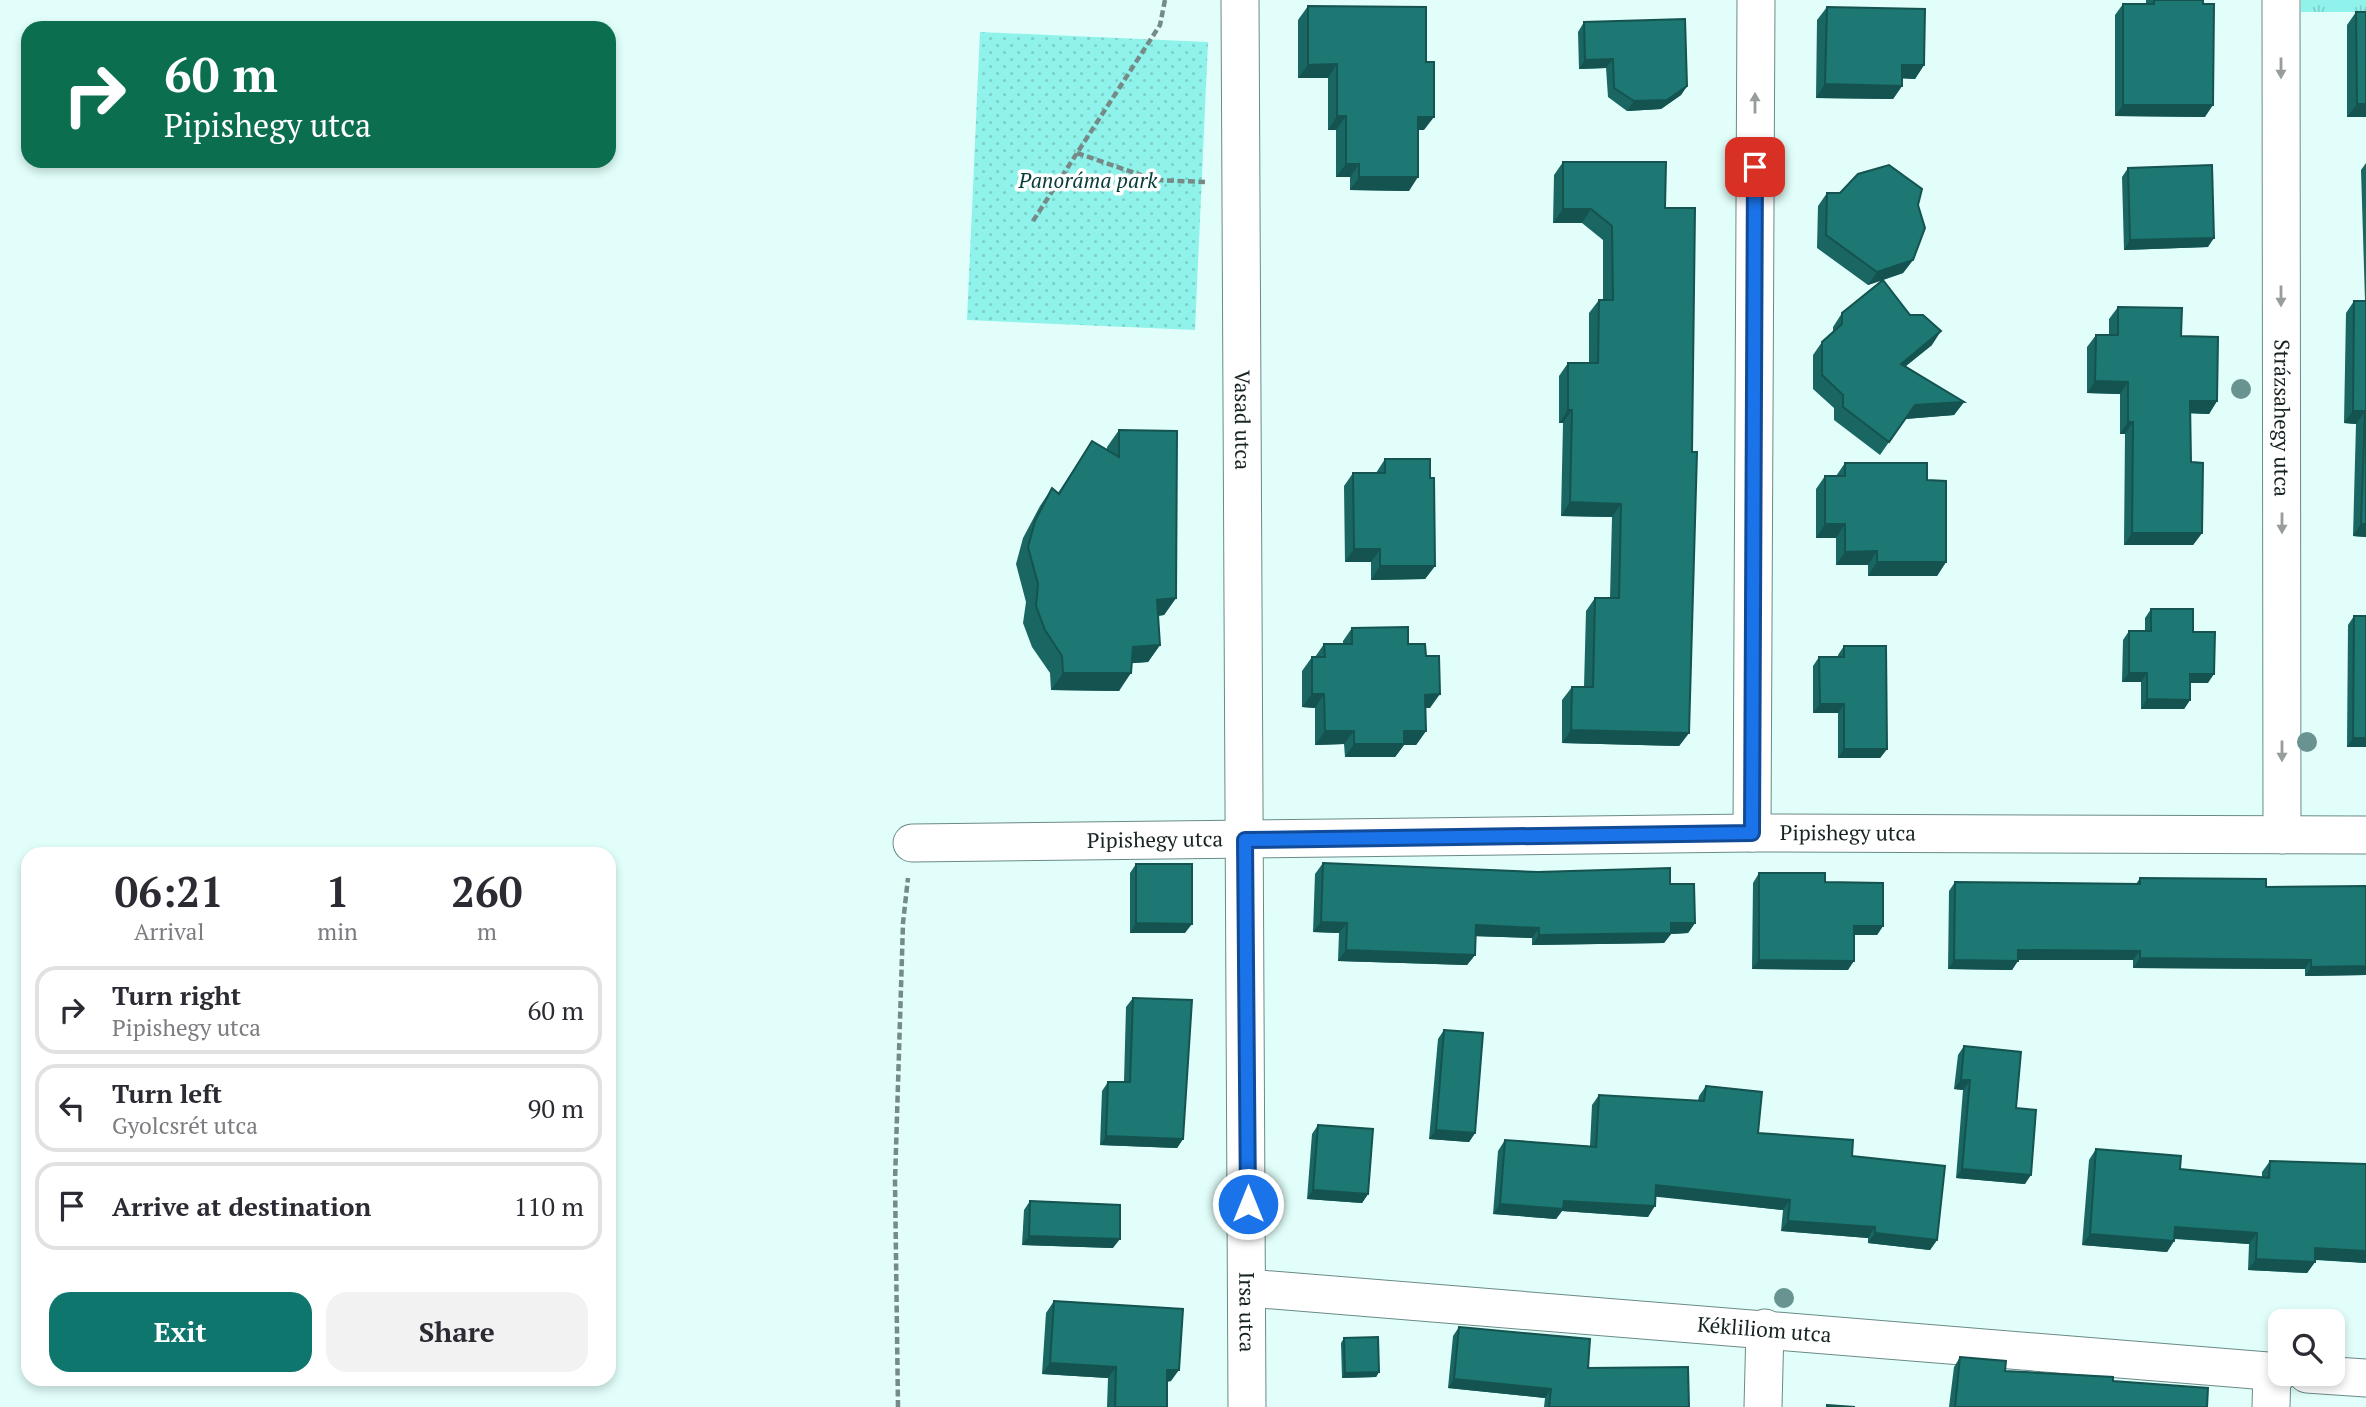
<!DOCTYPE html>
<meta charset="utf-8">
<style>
:root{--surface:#fff;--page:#f2f2f3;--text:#2b2b33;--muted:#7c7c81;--line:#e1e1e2;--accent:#0f766e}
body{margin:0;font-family:"PT Serif",serif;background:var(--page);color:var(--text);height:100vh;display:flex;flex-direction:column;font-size:26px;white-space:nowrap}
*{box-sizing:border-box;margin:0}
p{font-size:23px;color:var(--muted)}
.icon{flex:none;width:38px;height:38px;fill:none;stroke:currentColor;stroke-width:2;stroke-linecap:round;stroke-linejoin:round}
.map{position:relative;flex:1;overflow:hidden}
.drawer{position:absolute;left:21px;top:847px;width:595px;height:539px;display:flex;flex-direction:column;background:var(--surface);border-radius:21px;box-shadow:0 4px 10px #0003}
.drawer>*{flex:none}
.guide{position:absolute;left:21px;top:21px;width:595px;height:147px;border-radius:21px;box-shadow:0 4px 10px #0003;background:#0b6e4f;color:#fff;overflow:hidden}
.controls{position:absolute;left:2268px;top:1309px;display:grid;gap:14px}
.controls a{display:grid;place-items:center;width:77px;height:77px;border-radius:14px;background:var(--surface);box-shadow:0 4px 10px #0003;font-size:35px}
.pin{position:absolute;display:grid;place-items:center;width:60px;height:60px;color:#fff;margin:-30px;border-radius:14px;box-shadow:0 4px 10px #0006}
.me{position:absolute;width:77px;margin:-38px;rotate:0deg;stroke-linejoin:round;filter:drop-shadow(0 0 5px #0008)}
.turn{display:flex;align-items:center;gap:24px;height:147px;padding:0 28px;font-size:32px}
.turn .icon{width:91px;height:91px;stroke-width:2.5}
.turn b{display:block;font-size:49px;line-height:60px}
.eta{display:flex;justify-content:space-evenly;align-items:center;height:119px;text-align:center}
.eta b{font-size:42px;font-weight:700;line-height:49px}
.primary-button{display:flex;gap:14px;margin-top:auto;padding:14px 28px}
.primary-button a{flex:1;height:80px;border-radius:21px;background:var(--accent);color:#fff;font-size:28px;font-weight:700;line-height:80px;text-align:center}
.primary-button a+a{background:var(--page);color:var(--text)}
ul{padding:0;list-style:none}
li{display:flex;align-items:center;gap:21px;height:88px;margin:0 14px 10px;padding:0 14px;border:4px solid var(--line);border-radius:21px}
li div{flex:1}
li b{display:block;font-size:26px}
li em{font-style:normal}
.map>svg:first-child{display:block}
</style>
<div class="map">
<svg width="2366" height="1407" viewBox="0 0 2366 1407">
<defs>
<pattern id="grass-tufts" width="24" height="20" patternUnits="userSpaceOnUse" patternTransform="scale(1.75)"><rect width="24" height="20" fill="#90f3eb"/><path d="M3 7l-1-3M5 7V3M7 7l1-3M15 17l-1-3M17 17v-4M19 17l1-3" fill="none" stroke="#7bd0c9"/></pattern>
<pattern id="park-dots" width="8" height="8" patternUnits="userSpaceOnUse" patternTransform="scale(1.75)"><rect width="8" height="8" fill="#90f3eb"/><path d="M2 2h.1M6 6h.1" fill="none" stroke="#7bd0c9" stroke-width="1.8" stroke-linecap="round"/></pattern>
</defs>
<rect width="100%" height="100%" fill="#e1fefa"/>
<rect fill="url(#grass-tufts)" x="2301" y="0" width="65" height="12"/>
<polygon fill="url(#park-dots)" points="980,32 1208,42 1195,330 967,320"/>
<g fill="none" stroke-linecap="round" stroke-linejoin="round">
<g stroke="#6a8a87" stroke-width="39">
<g id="street">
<path id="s1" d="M1240,0L1247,1407"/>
<path id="s2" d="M2281,0L2282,835"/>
<polyline points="1752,833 1756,0"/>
<path id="s3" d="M912,843L1752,833L2366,835"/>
<path id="s4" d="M1248,1288L2280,1372"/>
<polyline points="2307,1374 2366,1378"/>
<polyline points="1763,1407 1765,1328"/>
<polyline points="2271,1407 2272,1371"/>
</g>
</g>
<g stroke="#768a88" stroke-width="4.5" stroke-dasharray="7 3.5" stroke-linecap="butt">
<polyline points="1077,153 1155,180 1205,182"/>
<polyline points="1033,221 1160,25 1165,0"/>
<polyline points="898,1407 895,1181 903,923 908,878"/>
</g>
<use href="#street" stroke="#fff" stroke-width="37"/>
</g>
<g fill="#699390">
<circle cx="2241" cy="389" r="10"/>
<circle cx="2307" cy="742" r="10"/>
<circle cx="1784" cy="1298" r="10"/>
</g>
<g fill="#196662">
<polygon points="2146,0 2203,0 2205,117 2115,116 2115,15 2123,4 2146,4"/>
<polygon points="1308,6 1424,130 1418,130 1409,191 1350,190 1350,177 1336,177 1336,130 1328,130 1328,78 1298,78 1298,20"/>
<polygon points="1827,7 1924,65 1915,79 1902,78 1902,86 1893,99 1816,98 1817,20"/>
<polygon points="2356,12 2366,12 2366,117 2347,117 2347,25"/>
<polygon points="1584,22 1687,86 1681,95 1661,109 1627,111 1608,97 1606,68 1579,69 1578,32"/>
<polygon points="1563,162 1665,208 1689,733 1679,746 1562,743 1562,700 1572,687 1584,687 1586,611 1595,598 1610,598 1612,517 1561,516 1563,423 1559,423 1559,376 1568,363 1589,363 1589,313 1599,300 1603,300 1603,240 1582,223 1553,223 1554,175"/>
<polygon points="2366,163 2366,537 2353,536 2356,424 2344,423 2346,313 2354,301 2365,301 2361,170"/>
<polygon points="2128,168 2208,247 2124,250 2122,177"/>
<polygon points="1827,193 1918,205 1913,260 1903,273 1883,280 1932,345 1906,366 1964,402 1954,415 1905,419 1880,455 1834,420 1834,408 1813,389 1813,355 1822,342 1833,332 1833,327 1842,313 1883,280 1868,285 1817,248 1818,206"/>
<polygon points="2118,307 2181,336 2217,401 2209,414 2190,413 2191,462 2202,533 2193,545 2124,545 2125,434 2120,434 2120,394 2087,393 2087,347 2096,335 2109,335 2109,319"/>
<polygon points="1119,430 1176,598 1164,615 1158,616 1160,645 1148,662 1132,663 1119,691 1051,690 1050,673 1032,647 1023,623 1026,602 1016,564 1023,538 1040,506 1052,488 1058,493 1092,441 1107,449 1107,447"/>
<polygon points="1385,459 1435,566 1425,579 1371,580 1371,562 1345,562 1344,486 1353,473 1376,473"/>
<polygon points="1845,463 1927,480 1946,562 1937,576 1868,576 1868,565 1836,565 1836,538 1816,538 1816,489 1825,476 1836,476"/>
<polygon points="2151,609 2193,632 2208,683 2190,683 2190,700 2184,709 2141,709 2141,682 2122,682 2123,640 2129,631 2145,631 2145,618"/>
<polygon points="2354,616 2366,747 2347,747 2348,625"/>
<polygon points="1352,628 1408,644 1430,708 1426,708 1426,731 1416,745 1404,745 1395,757 1345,757 1344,744 1315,745 1315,708 1302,707 1302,671 1312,657 1315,657 1324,644 1343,644 1343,641"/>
<polygon points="1844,646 1887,749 1880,758 1838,758 1838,713 1813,713 1813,666 1819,657 1838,657 1838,655"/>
<polygon points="1323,863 1670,884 1695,923 1688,933 1671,934 1664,943 1532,945 1532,938 1476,936 1475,955 1467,965 1338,961 1339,933 1313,932 1315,874"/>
<polygon points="1136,864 1185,933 1130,933 1130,873"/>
<polygon points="1759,873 1825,882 1883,926 1877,935 1854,935 1848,970 1752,969 1753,883"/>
<polygon points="2140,878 2266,887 2366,886 2366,975 2305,976 2305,969 2133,968 2133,960 2018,960 2012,970 1948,969 1949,891 1955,882 2136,884"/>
<polygon points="1133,998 1183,1139 1177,1148 1100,1145 1102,1091 1108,1082 1124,1082 1126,1007"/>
<polygon points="1444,1030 1475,1133 1469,1142 1429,1139 1438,1039"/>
<polygon points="1964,1046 2016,1108 2025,1184 1956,1178 1963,1090 1954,1089 1958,1055"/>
<polygon points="1706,1086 1758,1133 1852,1156 1937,1240 1930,1250 1868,1243 1868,1238 1781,1231 1783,1210 1656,1196 1648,1217 1562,1211 1556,1219 1493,1214 1498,1151 1505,1140 1590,1146 1592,1105 1599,1095 1698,1101 1699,1096"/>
<polygon points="1318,1125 1368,1194 1362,1203 1307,1199 1312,1134"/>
<polygon points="2096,1149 2180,1169 2262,1177 2262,1172 2270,1161 2366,1164 2366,1263 2315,1260 2315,1262 2307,1273 2248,1270 2249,1244 2175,1239 2174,1241 2167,1252 2082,1245 2089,1160"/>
<polygon points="1030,1201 1113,1248 1022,1245 1024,1210"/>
<polygon points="1054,1301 1171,1381 1167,1382 1167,1407 1107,1407 1108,1378 1042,1374 1046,1313"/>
<polygon points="1459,1327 1588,1368 1689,1407 1544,1407 1545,1398 1448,1388 1453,1336"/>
<polygon points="1344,1338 1379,1372 1376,1377 1342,1378 1341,1343"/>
<polygon points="1960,1357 2005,1371 2113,1381 2207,1407 1949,1407 1954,1367"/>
</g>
<g fill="#145350">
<polygon points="1613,59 1606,68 1579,69 1585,60"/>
<polygon points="1337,64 1328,78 1298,78 1308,65"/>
<polygon points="1902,65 1924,65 1915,79 1893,78"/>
<polygon points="1825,84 1902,86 1893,99 1816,98"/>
<polygon points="1687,86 1681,95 1661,109 1627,111 1634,101"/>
<polygon points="2357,104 2366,104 2366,117 2347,117"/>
<polygon points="2123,105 2213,105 2205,117 2115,116"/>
<polygon points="1337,116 1346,116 1336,130 1328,130"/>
<polygon points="1418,117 1434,117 1424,130 1409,130"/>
<polygon points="1346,164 1359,164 1350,177 1336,177"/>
<polygon points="1359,177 1418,177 1409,191 1350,190"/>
<polygon points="1563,209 1591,209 1582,223 1553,223"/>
<polygon points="2214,238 2208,247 2124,250 2130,240"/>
<polygon points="1913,260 1903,273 1868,285 1877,272"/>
<polygon points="1941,331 1932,345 1892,377 1901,364"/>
<polygon points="2095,381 2128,382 2120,394 2087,393"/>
<polygon points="2190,401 2217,401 2209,414 2182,413"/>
<polygon points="1964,402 1954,415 1905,419 1915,405"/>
<polygon points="1568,410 1572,410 1563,423 1559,423"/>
<polygon points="2353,411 2365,411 2356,424 2344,423"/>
<polygon points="2128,422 2133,422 2125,434 2120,434"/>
<polygon points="1570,502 1621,504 1612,517 1561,516"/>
<polygon points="1825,524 1845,524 1836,538 1816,538"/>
<polygon points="2361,524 2366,524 2366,537 2353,536"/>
<polygon points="2132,533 2202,533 2193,545 2124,545"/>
<polygon points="1354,549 1380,549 1371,562 1345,562"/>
<polygon points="1877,551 1868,565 1836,565 1845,552"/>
<polygon points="1877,562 1946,562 1937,576 1868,576"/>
<polygon points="1380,566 1435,566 1425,579 1371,580"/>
<polygon points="1176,598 1164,615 1145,617 1157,600"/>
<polygon points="1160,645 1148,662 1121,664 1133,647"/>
<polygon points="1063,673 1131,673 1119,691 1051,690"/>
<polygon points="2129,673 2147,673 2141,682 2122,682"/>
<polygon points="2190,674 2214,674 2208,683 2184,683"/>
<polygon points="1312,694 1324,694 1315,708 1302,707"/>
<polygon points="1440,694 1430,708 1416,708 1425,695"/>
<polygon points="2147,699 2190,700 2184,709 2141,709"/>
<polygon points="1820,704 1844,704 1838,713 1813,713"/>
<polygon points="1571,730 1689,733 1679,746 1562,743"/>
<polygon points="1325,731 1354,731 1344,744 1315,745"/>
<polygon points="1404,731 1426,731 1416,745 1404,745 1395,757 1345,757 1354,744"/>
<polygon points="2353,738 2366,738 2366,747 2347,747"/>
<polygon points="1844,749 1887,749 1880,758 1838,758"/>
<polygon points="1321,922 1347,923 1339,933 1313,932"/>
<polygon points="1136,923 1192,924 1185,933 1130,933"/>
<polygon points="1671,923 1695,923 1688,933 1671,934 1664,943 1532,945 1539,935"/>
<polygon points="1476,925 1539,928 1532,938 1469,936"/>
<polygon points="1854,926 1883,926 1877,935 1848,935"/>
<polygon points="1346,950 1475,955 1467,965 1338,961"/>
<polygon points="2018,950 2140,951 2133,960 2012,960"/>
<polygon points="2140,958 2311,960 2305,969 2133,968"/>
<polygon points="1759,960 1854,961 1848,970 1752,969"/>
<polygon points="1954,960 2018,961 2012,970 1948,969"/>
<polygon points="2366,966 2366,975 2305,976 2311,967"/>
<polygon points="1961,1080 1970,1080 1963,1090 1954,1089"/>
<polygon points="1436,1130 1475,1133 1469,1142 1429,1139"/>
<polygon points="1106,1136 1183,1139 1177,1148 1100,1145"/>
<polygon points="1962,1169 2031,1175 2025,1184 1956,1178"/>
<polygon points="1656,1185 1790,1200 1783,1210 1649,1196"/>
<polygon points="1313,1190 1368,1194 1362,1203 1307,1199"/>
<polygon points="1564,1201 1655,1206 1648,1217 1562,1211 1556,1219 1493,1214 1500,1204"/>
<polygon points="1788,1221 1875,1227 1868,1238 1781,1231"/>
<polygon points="2175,1227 2257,1233 2249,1244 2168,1238"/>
<polygon points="1875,1233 1937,1240 1930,1250 1868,1243"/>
<polygon points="2090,1234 2174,1241 2167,1252 2082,1245"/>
<polygon points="1029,1236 1120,1239 1113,1248 1022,1245"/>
<polygon points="2315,1248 2366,1251 2366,1263 2308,1259"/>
<polygon points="2256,1259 2315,1262 2307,1273 2248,1270"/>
<polygon points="1050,1363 1116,1367 1108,1378 1042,1374"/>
<polygon points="1167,1370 1179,1370 1171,1381 1159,1382"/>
<polygon points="1379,1372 1376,1377 1342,1378 1345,1373"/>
<polygon points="1454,1379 1551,1389 1545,1398 1448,1388"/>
</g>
<g fill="#1d7772" stroke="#145350" stroke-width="2">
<polygon points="2154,0 2203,0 2203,4 2214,4 2213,105 2123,105 2123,4 2154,4"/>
<polygon points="1308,6 1426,7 1426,62 1434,62 1434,117 1418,117 1418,177 1359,177 1359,164 1346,164 1346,116 1337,116 1337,64 1308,65"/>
<polygon points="1827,7 1925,9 1924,65 1902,65 1902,86 1825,84"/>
<polygon points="2356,12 2366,12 2366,104 2357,104"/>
<polygon points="1685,19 1687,86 1667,100 1634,101 1614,88 1613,59 1585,60 1584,22"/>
<polygon points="1563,162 1666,162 1665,208 1695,208 1692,452 1697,452 1689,733 1571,730 1572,687 1593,687 1595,598 1619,598 1621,504 1570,502 1572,410 1568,410 1568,363 1598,363 1599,300 1613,300 1612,226 1591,209 1563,209"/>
<polygon points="1889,165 1922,189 1918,205 1925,228 1913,260 1877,272 1826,235 1827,193 1840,193 1858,174"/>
<polygon points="2212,165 2214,238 2130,240 2128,168"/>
<polygon points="1883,280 1910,315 1923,315 1941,331 1901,364 1964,402 1915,405 1889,442 1843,407 1843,395 1822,375 1822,342 1842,324 1842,313"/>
<polygon points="2354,301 2366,301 2366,524 2361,524 2365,411 2353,411"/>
<polygon points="2118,307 2182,308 2181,336 2218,337 2217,401 2190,401 2191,462 2203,463 2202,533 2132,533 2133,422 2128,422 2128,382 2095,381 2096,335 2118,335"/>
<polygon points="1119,430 1177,431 1176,598 1157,600 1160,645 1133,647 1131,673 1063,673 1062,656 1045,630 1036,606 1038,584 1028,547 1035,521 1052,488 1059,494 1092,441 1119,457"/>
<polygon points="1385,459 1430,459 1430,478 1434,478 1435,566 1380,566 1380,549 1354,549 1353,473 1385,473"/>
<polygon points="1845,463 1927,463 1927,480 1946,481 1946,562 1877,562 1877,551 1845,552 1845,524 1825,524 1825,476 1845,476"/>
<polygon points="2151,609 2193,609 2193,632 2215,632 2214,674 2190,674 2190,700 2147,699 2147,673 2129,673 2129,631 2151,631"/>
<polygon points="2354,616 2366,616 2366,738 2353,738"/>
<polygon points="1408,627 1408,644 1425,644 1426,656 1439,656 1440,694 1425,695 1426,731 1404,731 1404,744 1354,744 1354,731 1325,731 1324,694 1312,694 1312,657 1325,657 1324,644 1352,644 1352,628"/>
<polygon points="1844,646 1886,646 1887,749 1844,749 1844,704 1820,704 1819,657 1844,657"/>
<polygon points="1323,863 1538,872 1670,868 1670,884 1694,884 1695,923 1671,923 1671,933 1539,935 1539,928 1476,925 1475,955 1346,950 1347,923 1321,922"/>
<polygon points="1136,864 1192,864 1192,924 1136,923"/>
<polygon points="1759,873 1825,873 1825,882 1883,883 1883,926 1854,926 1854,961 1759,960"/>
<polygon points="2140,878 2266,879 2266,887 2366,886 2366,966 2311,967 2311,960 2140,958 2140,951 2018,950 2018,961 1954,960 1955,882 2140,884"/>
<polygon points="1133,998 1192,1000 1183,1139 1106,1136 1108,1082 1130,1082"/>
<polygon points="1444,1030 1483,1033 1475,1133 1436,1130"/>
<polygon points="1964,1046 2021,1052 2016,1108 2036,1110 2031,1175 1962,1169 1970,1080 1961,1080"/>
<polygon points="1706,1086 1762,1092 1758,1133 1853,1140 1852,1156 1945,1166 1937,1240 1875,1233 1875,1227 1788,1221 1790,1200 1656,1185 1655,1206 1564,1201 1563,1209 1500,1204 1505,1140 1596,1147 1599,1095 1704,1101"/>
<polygon points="1318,1125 1373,1129 1368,1194 1313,1190"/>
<polygon points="2096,1149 2181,1156 2180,1169 2269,1178 2270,1161 2366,1164 2366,1251 2315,1248 2315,1262 2256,1259 2257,1233 2175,1227 2174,1241 2090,1234"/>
<polygon points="1030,1201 1120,1205 1120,1239 1029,1236"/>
<polygon points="1054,1301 1183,1309 1179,1370 1167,1370 1167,1407 1115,1407 1116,1367 1050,1363"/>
<polygon points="1459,1327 1590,1339 1588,1368 1688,1367 1689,1407 1549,1407 1551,1389 1454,1379"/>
<polygon points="1378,1337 1379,1372 1345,1373 1344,1338"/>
<polygon points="1960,1357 2006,1361 2005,1371 2113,1377 2113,1381 2208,1388 2207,1407 1955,1407"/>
<polygon points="1827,1405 1855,1407 1827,1407"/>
</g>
<defs><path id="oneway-solid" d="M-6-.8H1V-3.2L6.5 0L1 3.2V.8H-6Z" transform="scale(1.75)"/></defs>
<g fill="#979c9c">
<use href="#oneway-solid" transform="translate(2281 68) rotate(90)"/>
<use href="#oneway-solid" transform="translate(1755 103) rotate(-90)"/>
<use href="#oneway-solid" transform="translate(2281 296) rotate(90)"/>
<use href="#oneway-solid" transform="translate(2282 523) rotate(90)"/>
<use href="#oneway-solid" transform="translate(2282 751) rotate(90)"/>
</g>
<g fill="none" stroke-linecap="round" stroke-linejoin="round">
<g stroke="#114b97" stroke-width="18">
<polyline id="route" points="1248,1204 1245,840 1752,833 1755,167"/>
</g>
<use href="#route" stroke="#1a73e8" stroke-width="12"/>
</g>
<g text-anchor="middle" stroke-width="7" stroke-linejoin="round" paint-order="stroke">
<g font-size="21" font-style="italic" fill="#063c39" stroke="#fff">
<text x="1088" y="188">Panoráma park</text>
</g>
<g font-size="21" fill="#172423" stroke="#fff">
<text dy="7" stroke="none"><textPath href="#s2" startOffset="418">Strázsahegy utca</textPath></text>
<text dy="7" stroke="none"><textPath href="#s1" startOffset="420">Vasad utca</textPath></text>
<text dy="7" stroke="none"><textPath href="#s3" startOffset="936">Pipishegy utca</textPath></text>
<text dy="7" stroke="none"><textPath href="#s3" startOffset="243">Pipishegy utca</textPath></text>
<text dy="7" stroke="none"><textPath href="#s1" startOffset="1312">Irsa utca</textPath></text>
<text dy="7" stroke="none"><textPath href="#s4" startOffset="518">Kékliliom utca</textPath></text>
</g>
</g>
</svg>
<div class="controls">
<a><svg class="icon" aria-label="search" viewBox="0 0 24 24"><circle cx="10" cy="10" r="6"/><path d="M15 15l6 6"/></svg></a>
</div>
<div class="pin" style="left:1755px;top:167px;background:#d93025"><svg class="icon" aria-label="arrive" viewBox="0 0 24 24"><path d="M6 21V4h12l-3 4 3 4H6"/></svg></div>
<svg class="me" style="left:1248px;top:1204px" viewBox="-20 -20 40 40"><circle r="17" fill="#1a73e8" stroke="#fff" stroke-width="3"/><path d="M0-11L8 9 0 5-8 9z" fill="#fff"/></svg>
<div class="guide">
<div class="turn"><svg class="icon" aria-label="right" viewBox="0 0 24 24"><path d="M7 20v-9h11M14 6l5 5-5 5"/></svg><div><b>60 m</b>Pipishegy utca</div></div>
</div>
<section class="drawer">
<div class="eta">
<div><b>06:21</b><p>Arrival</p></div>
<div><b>1</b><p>min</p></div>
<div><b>260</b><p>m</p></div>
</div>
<ul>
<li><svg class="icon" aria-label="right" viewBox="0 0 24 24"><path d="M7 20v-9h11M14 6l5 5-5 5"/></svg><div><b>Turn right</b><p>Pipishegy utca</p></div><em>60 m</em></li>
<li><svg class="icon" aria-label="left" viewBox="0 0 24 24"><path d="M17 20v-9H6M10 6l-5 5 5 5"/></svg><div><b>Turn left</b><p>Gyolcsrét utca</p></div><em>90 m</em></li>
<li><svg class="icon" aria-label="arrive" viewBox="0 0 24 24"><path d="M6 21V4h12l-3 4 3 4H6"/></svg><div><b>Arrive at destination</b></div><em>110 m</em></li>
</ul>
<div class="primary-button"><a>Exit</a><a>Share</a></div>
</section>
</div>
